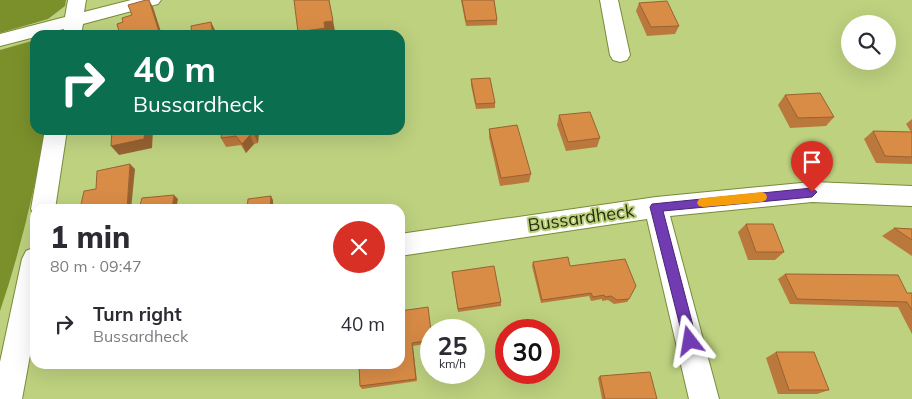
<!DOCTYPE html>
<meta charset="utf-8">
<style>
:root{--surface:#fff;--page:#f7f7f7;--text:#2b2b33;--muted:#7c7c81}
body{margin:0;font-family:Mulish,sans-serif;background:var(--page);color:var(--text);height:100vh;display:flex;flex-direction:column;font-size:19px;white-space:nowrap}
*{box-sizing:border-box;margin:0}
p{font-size:16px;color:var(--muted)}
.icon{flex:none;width:28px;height:28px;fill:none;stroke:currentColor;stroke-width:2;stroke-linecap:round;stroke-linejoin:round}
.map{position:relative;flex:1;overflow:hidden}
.side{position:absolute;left:30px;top:204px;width:375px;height:165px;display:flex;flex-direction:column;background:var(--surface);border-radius:15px;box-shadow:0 5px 20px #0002}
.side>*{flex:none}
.top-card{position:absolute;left:30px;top:30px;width:375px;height:105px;border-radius:15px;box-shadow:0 5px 20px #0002;background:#0b6e4f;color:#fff;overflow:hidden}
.tools{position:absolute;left:841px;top:15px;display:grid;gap:10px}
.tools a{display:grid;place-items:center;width:55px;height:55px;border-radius:50%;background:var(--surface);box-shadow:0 5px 20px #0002;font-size:25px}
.speed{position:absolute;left:420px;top:319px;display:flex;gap:10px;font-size:25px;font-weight:700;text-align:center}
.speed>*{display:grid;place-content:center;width:65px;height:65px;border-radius:50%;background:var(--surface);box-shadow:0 5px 20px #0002;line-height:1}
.speed small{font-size:12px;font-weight:400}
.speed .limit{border:8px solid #d22;background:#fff;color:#111}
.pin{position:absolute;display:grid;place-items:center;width:42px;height:42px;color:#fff;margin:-51px -21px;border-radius:50% 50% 50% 0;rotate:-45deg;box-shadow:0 0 5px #0007}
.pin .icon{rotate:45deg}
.me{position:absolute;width:55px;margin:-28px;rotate:346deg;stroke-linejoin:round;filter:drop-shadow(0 0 4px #0008)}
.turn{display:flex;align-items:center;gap:18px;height:105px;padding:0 20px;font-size:22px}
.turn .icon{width:65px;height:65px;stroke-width:2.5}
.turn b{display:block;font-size:35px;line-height:42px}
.round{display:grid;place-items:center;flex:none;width:52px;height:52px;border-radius:26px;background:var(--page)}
.headline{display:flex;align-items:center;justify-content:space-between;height:85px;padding:0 20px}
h1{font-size:30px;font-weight:800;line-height:38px}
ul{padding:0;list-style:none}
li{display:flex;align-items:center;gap:15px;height:70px;padding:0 20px}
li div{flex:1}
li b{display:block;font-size:19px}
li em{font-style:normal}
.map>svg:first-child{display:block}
</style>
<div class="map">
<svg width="912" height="399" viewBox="0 0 912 399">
<rect width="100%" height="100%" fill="#bdd17f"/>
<g fill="#7b902b">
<polygon points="0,0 66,0 65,6 48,19 0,33"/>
<path d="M35,40V130H46C34,191 20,252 0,311V50Z"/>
</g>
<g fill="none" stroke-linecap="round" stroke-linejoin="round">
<g stroke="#798b3a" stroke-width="2">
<g id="street">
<polygon points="68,0 86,0 84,12 131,0 161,0 158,4 83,24 81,35 63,35 64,29 35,35 35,37 0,46 0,34 65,17"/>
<polygon points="600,0 618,0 630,55 627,60 620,62 613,60 610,55"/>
<polygon points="45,130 67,130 55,209 35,209 35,216 31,209"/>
<polygon points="812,182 912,186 912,206 812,202 670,216 719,399 689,399 647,219 400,256 400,234 656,197"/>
<polygon points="35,247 35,328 22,399 0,399 0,362 22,259 26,251"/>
</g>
</g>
<use href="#street" fill="#fff" fill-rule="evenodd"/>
</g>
<g fill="#bb783c">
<polygon points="461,0 494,0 497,20 497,25 466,26"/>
<polygon points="639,3 679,26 675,34 647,36 636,11"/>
<polygon points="471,79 495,103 495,108 476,109 471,85"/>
<polygon points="785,95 834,117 826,126 790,128 778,105"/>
<polygon points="559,115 600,138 597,147 566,151 557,125"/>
<polygon points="912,119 912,164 876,163 864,139 873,131 911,132 906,124"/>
<polygon points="489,129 531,174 529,182 500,186 489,137"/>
<polygon points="222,130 259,130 258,143 254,144 246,153 241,145 226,147 221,138"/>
<polygon points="746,224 784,252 775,260 748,260 738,232"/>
<polygon points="894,228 912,229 912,256 882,236"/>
<polygon points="533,262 570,266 629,299 627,302 614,304 608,300 602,301 602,299 591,301 589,296 541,303 532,266"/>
<polygon points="452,272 501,302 501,306 458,312"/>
<polygon points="785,274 907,293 912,293 912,334 898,307 790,304 778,279"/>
<polygon points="400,311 431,331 431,343 413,346 417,381 362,389 360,386"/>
<polygon points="776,352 829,390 817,394 778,394 766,358"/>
<polygon points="600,376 657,399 602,399 598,378"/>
</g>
<g fill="#986231">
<polygon points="149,0 153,7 162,35 160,35"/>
<polygon points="329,0 335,31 327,32 327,35 299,35 298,32 324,22"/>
<polygon points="211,22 216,32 216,35 213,35"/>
<polygon points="145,130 153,130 152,148 119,155 111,146"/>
<polygon points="254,130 259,130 258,143 254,134"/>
<polygon points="250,135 254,144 246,153 242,144"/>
<polygon points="130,164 135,169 131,209 127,209"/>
<polygon points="174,195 178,199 176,209 172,209"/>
<polygon points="271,196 273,200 273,209 270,209"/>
</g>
<g fill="#d98c46" stroke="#986231">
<polygon points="146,0 149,0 160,35 120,35 117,24 123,22 122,18 132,15 128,5"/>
<polygon points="294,0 329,0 333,21 324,22 325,28 298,32"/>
<polygon points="462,0 494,0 497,20 466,21"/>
<polygon points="667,1 679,26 651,27 639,3"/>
<polygon points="211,22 213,35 192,35 191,26"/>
<polygon points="490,78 495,103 476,104 471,79"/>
<polygon points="820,93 834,117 798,118 785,95"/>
<polygon points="590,112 600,138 568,142 559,115"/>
<polygon points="517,125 531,174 501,178 489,129"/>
<polygon points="112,130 145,130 144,139 111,146"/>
<polygon points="222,130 254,130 254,134 250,135 242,144 236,136 221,138"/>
<polygon points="873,131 912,132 912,157 885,156"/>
<polygon points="130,164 127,209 80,209 84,191 96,189 97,171"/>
<polygon points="174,195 172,209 139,209 142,198"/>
<polygon points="271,196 270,209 247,209 248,199"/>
<polygon points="746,224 773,224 784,252 756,252"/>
<polygon points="894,228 912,229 912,240"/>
<polygon points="568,257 570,266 625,259 636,286 629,299 617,300 611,296 605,297 604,295 593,297 591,293 542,300 533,262"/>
<polygon points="494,266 501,302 458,309 452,272"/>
<polygon points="785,274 898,275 907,293 912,293 912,310 907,302 797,299"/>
<polygon points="428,307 431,331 431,340 412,343 416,379 360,386 359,364 400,364 400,311"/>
<polygon points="776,352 814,352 829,390 789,390"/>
<polygon points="650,372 657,399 605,399 600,376"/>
</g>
<polygon fill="#713bb2" stroke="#492674" points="812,188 817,192 812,197 663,211 697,341 695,346 690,348 685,346 650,207 652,204"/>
<polygon fill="#f59e0b" points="762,192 766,194 767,197 766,200 762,202 703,207 699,206 697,203 699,199 703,198"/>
<g text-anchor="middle" stroke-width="4" stroke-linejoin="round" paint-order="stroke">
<g font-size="18" fill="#272f0c" stroke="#bdd17f">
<text transform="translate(581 218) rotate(-8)" y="6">Bussardheck</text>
</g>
</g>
</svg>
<div class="tools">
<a><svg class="icon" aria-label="search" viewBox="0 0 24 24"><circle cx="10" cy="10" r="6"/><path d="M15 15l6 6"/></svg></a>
</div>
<div class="speed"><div>25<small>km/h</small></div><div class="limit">30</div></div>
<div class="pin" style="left:812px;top:192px;background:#d93025"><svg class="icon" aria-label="arrive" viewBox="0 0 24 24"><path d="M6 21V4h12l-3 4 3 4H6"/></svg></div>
<svg class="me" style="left:690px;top:341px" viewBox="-20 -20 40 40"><path d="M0-17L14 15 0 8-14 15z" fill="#713bb2" stroke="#fff" stroke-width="4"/></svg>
<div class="top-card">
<div class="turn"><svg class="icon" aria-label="right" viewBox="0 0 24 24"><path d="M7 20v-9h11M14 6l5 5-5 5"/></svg><div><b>40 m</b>Bussardheck</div></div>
</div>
<section class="side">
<div class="headline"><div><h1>1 min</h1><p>80 m · 09:47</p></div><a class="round" style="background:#d93025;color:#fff"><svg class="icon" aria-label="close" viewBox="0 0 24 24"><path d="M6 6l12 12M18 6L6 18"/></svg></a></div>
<ul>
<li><svg class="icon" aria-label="right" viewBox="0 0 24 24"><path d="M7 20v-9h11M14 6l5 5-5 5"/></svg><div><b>Turn right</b><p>Bussardheck</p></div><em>40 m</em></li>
</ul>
</section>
</div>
